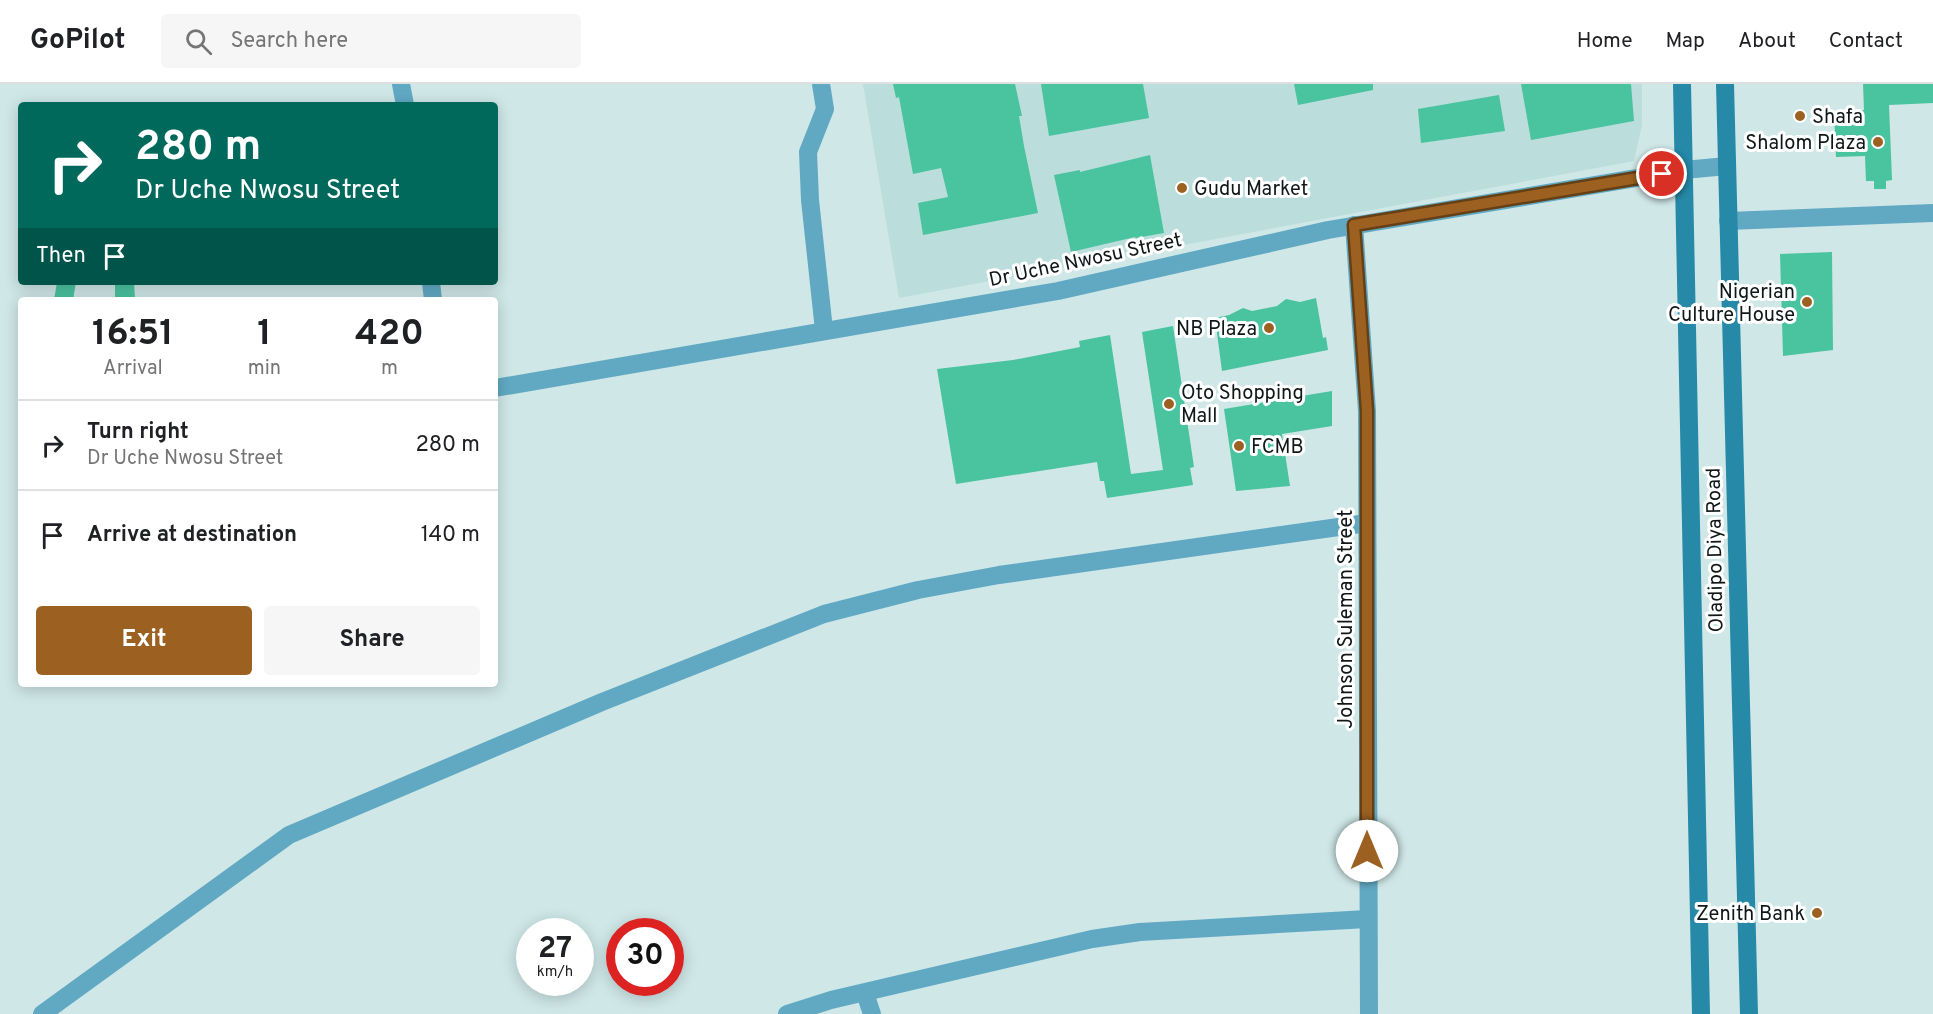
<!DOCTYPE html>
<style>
:root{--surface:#fff;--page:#f6f6f6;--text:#202124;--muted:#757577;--line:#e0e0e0;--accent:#9c6121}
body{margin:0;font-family:Overpass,sans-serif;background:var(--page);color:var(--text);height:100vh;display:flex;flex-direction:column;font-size:22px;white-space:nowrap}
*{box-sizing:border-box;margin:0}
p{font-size:20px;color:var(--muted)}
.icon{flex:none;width:33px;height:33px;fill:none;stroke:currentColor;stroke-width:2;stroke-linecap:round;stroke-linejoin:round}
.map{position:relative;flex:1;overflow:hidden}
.sheet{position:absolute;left:18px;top:213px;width:480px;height:390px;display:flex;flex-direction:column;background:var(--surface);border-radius:6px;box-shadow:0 3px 15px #0003}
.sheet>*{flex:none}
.banner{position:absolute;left:18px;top:18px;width:480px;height:183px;border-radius:6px;box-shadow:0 3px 15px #0003;background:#00695c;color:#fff;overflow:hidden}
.speed{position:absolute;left:516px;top:834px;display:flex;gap:12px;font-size:30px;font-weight:700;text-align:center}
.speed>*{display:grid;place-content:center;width:78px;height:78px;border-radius:50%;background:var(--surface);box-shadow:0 3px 15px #0003;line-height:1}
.speed small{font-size:15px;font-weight:400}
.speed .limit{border:9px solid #d22;background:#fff;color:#111}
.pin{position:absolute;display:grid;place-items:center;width:51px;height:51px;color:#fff;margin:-26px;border:3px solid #fff;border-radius:50%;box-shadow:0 2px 6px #0007}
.me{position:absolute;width:66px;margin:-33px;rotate:0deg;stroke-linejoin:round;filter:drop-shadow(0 0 4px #0008)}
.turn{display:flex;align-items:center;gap:21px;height:126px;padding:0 18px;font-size:27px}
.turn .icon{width:78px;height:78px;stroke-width:2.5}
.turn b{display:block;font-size:42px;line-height:51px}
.then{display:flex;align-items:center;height:57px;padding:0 18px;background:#0003;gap:12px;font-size:22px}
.eta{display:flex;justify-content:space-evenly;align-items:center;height:102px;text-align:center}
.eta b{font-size:36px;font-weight:700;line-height:42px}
.primary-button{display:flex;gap:12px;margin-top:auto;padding:12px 18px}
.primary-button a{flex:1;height:69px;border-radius:6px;background:var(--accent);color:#fff;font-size:24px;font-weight:700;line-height:69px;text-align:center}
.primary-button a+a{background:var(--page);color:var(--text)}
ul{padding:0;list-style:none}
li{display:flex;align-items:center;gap:18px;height:90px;padding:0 18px;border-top:2px solid var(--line)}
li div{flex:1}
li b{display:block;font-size:22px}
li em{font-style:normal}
header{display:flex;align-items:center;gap:36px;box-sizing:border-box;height:84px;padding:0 30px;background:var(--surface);border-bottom:2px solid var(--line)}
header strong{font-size:28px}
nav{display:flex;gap:33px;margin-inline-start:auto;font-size:21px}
.search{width:420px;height:54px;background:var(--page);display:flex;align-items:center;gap:15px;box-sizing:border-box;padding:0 21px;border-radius:6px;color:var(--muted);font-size:22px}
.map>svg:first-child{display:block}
</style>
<header>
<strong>GoPilot</strong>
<div class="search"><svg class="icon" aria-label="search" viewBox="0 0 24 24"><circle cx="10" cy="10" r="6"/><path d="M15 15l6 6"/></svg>Search here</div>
<nav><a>Home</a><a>Map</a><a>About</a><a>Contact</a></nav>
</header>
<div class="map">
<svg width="1933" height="930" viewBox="0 0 1933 930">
<rect width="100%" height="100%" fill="#cfe7e7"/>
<polygon fill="#bbdddc" points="863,0 1642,0 1642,41 1634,77 899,214"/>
<g fill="#4ac39f">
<polygon points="893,0 1015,0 1022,32 1019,32 1024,62 1038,129 923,151 918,119 948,113 941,84 913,90 899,13 896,14"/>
<polygon points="1041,0 1143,0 1149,34 1049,52"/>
<polygon points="1294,0 1373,0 1373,6 1298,21"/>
<polygon points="1521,0 1631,0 1634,37 1531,56"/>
<polygon points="1863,0 1933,0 1933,19 1889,21 1892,96 1886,97 1886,105 1874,105 1874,97 1866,97 1865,72 1836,73 1834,28 1864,26"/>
<polygon points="1499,11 1505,47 1421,59 1418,25"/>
<polygon points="1150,71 1164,149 1136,154 1135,153 1071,168 1054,91 1080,86 1080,88"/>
<polygon points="1832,168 1833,266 1783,272 1780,170"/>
<polygon points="57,198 76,198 73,216 54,216"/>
<polygon points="115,198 134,198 135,216 115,216"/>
<polygon points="1316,214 1323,254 1326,253 1328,266 1222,287 1215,234 1229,231 1243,224 1252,227 1277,222 1286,215 1300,218"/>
<polygon points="1173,242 1194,383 1190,384 1193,401 1107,414 1104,397 1100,397 1097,378 956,400 937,285 1013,276 1080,263 1079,257 1110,251 1131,390 1163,386 1142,248"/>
<polygon points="1332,307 1332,342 1282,350 1290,402 1236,407 1224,325"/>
</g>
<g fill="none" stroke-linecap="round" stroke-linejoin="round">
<g stroke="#61a9c3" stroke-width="18">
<polyline points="401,0 405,21"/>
<polyline points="821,0 825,25 808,68 810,116 824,246"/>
<polyline points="1728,137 1933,129"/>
<polyline points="1354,141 1367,327 1369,930"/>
<polyline points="431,198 433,216"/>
<polyline points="495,304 1058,207 1328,146 1684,86 1727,82"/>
<polyline points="865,909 872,930"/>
<polyline points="42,930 289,751 602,618 824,530 918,506 999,491 1367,439"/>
<polyline points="787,930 831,916 1092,855 1140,848 1367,835"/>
</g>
<g stroke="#2589a7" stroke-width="18">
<polyline points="1682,0 1701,930"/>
<polyline points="1725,0 1749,930"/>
</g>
</g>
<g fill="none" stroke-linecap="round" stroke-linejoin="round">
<g stroke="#653f15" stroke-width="15">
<polyline id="route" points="1367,767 1367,327 1354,141 1662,90"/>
</g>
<use href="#route" stroke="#9c6121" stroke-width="10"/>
</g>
<g fill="#9c6121" stroke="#fff" stroke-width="2">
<circle cx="1800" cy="32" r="6"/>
<circle cx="1878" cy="58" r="6"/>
<circle cx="1182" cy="104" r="6"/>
<circle cx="1807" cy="218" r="6"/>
<circle cx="1269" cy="244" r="6"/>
<circle cx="1169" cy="320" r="6"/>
<circle cx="1239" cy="362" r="6"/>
<circle cx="1817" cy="829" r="6"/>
</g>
<g text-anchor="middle" stroke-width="6" stroke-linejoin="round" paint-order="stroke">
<g font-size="20" fill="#0f1717" stroke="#fff" text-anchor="start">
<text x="1812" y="39">Shafa</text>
<text x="1866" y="65" text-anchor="end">Shalom Plaza</text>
<text x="1194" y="111">Gudu Market</text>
<text x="1795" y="214" text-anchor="end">Nigerian<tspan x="1795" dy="23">Culture House</tspan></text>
<text x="1257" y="251" text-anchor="end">NB Plaza</text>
<text x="1181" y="315">Oto Shopping<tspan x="1181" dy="23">Mall</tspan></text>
<text x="1251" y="369">FCMB</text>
<text x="1805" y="836" text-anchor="end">Zenith Bank</text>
</g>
<g font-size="20" fill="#0f1717" stroke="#fff">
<text transform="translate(1085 175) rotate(-12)" y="7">Dr Uche Nwosu Street</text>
<text transform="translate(1714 466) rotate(-91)" y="7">Oladipo Diya Road</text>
<text transform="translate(1345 535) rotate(-90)" y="7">Johnson Suleman Street</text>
</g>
</g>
</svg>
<div class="speed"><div>27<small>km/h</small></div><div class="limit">30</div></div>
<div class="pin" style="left:1662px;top:90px;background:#d93025"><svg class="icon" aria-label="arrive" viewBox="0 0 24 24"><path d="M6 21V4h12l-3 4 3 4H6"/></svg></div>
<svg class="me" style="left:1367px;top:767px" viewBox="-20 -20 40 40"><circle r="19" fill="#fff"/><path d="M0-13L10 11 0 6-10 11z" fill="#9c6121"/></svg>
<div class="banner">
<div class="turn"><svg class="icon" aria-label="right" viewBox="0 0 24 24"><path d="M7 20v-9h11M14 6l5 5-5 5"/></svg><div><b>280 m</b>Dr Uche Nwosu Street</div></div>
<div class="then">Then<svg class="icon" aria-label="arrive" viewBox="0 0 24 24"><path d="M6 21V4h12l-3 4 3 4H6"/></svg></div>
</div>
<section class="sheet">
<div class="eta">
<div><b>16:51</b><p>Arrival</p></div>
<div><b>1</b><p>min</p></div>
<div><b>420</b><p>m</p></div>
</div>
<ul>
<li><svg class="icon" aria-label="right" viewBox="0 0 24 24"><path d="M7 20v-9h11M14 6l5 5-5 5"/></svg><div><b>Turn right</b><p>Dr Uche Nwosu Street</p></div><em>280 m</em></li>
<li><svg class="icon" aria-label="arrive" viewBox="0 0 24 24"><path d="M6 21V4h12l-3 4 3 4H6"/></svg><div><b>Arrive at destination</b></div><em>140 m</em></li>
</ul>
<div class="primary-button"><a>Exit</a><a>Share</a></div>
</section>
</div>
